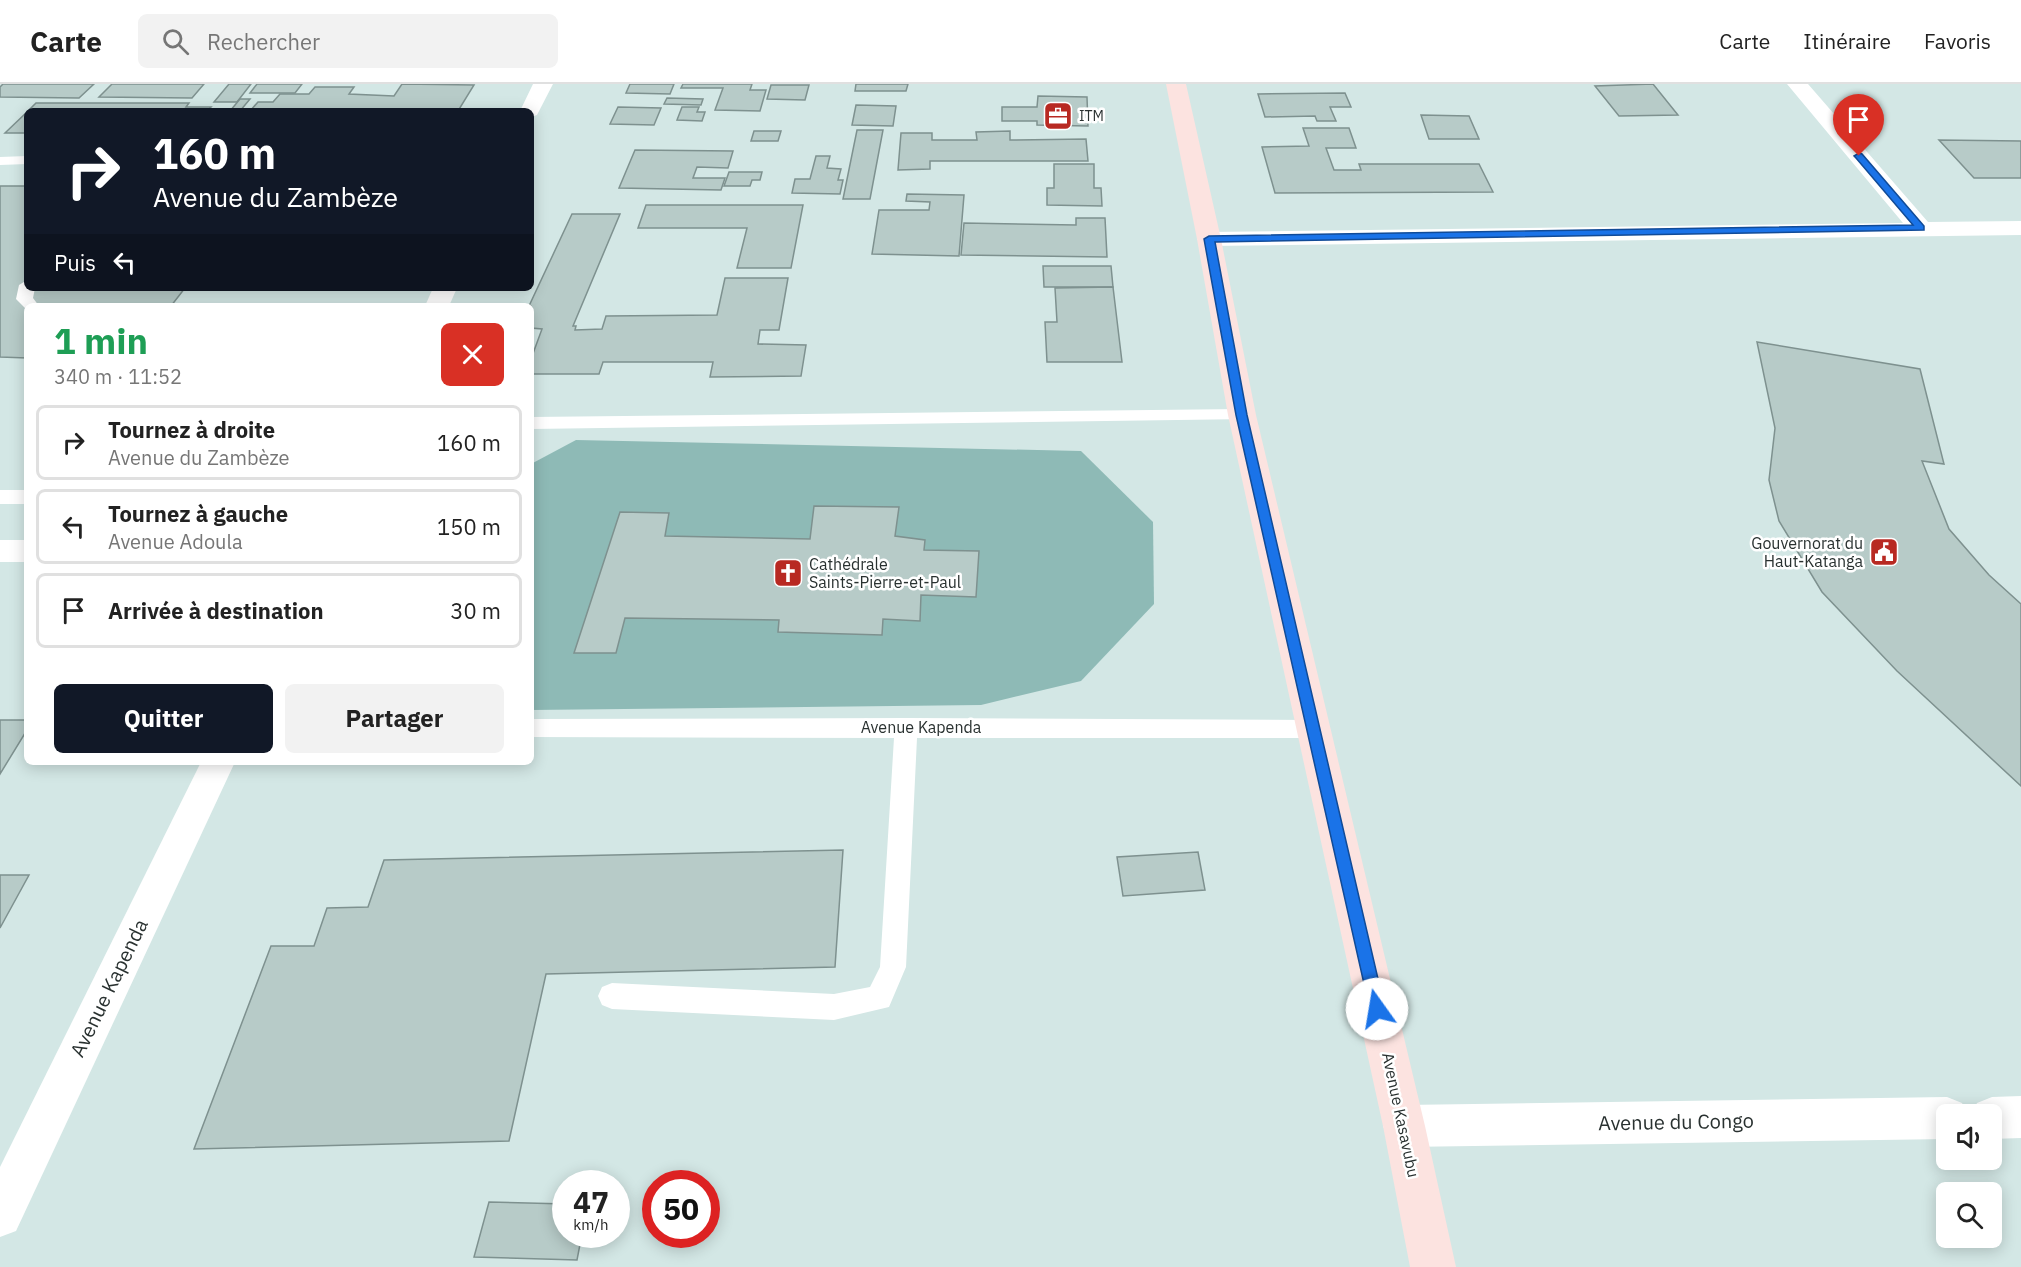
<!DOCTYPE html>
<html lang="fr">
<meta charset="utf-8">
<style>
:root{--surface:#fff;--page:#f2f2f2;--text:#222;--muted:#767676;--line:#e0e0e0;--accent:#111827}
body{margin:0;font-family:"IBM Plex Sans",sans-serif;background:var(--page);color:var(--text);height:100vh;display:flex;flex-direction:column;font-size:22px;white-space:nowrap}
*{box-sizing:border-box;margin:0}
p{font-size:20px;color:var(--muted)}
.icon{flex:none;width:33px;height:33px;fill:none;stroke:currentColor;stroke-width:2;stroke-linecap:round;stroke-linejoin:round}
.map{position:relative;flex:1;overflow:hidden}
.panel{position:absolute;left:24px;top:219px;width:510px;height:462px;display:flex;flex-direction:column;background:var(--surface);border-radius:9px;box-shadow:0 3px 15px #0003}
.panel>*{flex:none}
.guide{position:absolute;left:24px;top:24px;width:510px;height:183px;border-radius:9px;box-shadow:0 3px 15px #0003;background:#111827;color:#fff;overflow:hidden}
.controls{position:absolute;left:1936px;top:1020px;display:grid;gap:12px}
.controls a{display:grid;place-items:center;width:66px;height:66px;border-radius:9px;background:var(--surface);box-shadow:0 3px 15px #0003;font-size:30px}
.speed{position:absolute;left:552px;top:1086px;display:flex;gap:12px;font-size:30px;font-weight:700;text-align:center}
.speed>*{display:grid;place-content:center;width:78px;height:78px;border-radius:50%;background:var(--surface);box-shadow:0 3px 15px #0003;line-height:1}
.speed small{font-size:15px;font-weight:400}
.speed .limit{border:9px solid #d22;background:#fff;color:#111}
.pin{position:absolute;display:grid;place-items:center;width:51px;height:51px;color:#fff;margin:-62px -26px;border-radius:50% 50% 50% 0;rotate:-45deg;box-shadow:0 0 6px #0007}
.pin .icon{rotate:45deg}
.me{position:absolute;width:66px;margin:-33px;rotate:347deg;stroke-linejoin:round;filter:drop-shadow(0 0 4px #0008)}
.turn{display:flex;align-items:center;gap:21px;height:126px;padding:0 30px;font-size:27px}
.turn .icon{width:78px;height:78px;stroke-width:2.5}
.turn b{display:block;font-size:42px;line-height:51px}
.then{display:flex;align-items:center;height:57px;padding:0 30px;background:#0003;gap:12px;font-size:22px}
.round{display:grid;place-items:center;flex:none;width:63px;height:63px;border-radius:9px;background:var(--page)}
.headline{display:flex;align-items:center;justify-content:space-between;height:102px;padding:0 30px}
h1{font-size:36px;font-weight:800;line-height:45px;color:#1e9e55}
.action{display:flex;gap:12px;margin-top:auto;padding:12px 30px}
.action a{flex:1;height:69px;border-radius:9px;background:var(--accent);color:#fff;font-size:24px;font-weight:800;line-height:69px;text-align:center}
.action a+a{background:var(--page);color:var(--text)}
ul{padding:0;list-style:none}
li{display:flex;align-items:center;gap:18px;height:75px;margin:0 12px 9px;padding:0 18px;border:3px solid var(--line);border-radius:9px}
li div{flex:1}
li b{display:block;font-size:22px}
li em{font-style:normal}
header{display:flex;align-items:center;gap:36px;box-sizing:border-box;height:84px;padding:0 30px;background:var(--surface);border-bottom:2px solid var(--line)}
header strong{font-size:28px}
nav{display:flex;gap:33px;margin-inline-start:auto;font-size:21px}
.search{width:420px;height:54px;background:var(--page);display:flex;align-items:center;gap:15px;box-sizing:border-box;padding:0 21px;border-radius:9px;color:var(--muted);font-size:22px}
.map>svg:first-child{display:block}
</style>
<header>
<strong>Carte</strong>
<div class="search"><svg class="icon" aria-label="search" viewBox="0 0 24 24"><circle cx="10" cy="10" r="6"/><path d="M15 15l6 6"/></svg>Rechercher</div>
<nav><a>Carte</a><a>Itinéraire</a><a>Favoris</a></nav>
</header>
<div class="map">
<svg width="2021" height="1183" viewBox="0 0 2021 1183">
<rect width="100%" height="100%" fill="#d3e7e5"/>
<polygon fill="#8ebab6" points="576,356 1081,367 1153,438 1154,520 1081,597 981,621 531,626 531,380"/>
<g fill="#b7cbc8" stroke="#7e918f" stroke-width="1.5">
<polygon points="3,0 94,0 79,14 0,13 0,3"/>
<polygon points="112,0 204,0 192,14 99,13"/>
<polygon points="229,0 251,0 237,18 214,18"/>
<polygon points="257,0 302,0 295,9 250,9"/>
<polygon points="402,0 474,1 458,27 250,27 258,18 273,18 280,10 309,10 315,3 354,3 349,10 394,12"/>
<polygon points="630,0 674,0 670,10 626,9"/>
<polygon points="683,0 752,0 750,6 766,6 760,27 715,26 723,4 681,4"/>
<polygon points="856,0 908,0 906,7 855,7"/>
<polygon points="1653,0 1678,31 1619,32 1595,2"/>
<polygon points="771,1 809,1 805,16 767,15"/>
<polygon points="1345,9 1351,23 1330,23 1336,37 1317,37 1315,32 1265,33 1258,10"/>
<polygon points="1038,12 1087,13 1088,42 1037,41 1037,37 1002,37 1002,23 1037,23"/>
<polygon points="667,14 703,15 701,21 664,20"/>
<polygon points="240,15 250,15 240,27 230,27"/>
<polygon points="36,19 189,19 186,23 211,23 208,26 218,26 28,27"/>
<polygon points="856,21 896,22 893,42 852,41"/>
<polygon points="618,23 661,24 654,41 610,40"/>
<polygon points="682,23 699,23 697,28 705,28 702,37 677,36"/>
<polygon points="27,28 27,49 5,49"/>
<polygon points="1421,31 1469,32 1479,55 1429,55"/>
<polygon points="1303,44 1349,44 1356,64 1326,64 1334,86 1361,86 1359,80 1479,80 1493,108 1275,109 1262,63 1309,62"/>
<polygon points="857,46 883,46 870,115 843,115"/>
<polygon points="754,47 781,47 778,57 751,57"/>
<polygon points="1010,47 1010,56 1086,55 1088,77 930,77 930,85 898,86 901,49 932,49 932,56 977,56 976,48"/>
<polygon points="1939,56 2021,57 2021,94 1974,94"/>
<polygon points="635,66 733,67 728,84 697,83 693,94 725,94 721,106 619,104"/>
<polygon points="816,72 830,72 827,84 841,85 838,96 843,96 840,110 792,109 795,95 810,95"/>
<polygon points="1054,80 1094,80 1094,104 1101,104 1102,122 1047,121 1047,104 1054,104"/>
<polygon points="729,88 762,88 760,96 752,96 750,102 724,102"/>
<polygon points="0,102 27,102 27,204 185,204 171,222 27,222 27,274 0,273"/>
<polygon points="907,110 964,111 959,172 872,170 879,126 929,126 930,118 906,117"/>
<polygon points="646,121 803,121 791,184 737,184 747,144 638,144"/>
<polygon points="572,130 620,130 573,242 576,242 575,246 602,245 606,232 717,231 725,194 788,194 779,246 760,246 758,260 806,261 801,292 710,293 713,278 603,278 599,290 531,290 531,275 542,245 531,244 531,222 529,222"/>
<polygon points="1076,134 1105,134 1107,173 961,171 964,139 1076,141"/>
<polygon points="1043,182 1111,182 1113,203 1044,203"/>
<polygon points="1113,203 1122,278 1047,278 1045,238 1057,238 1055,204"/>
<polygon points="1757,258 1920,285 1944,380 1922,377 1949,445 1989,491 2021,520 2021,702 1897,587 1822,508 1779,437 1769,396 1775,344"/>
<polygon points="814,422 899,423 895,452 925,456 924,466 979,467 976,513 921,511 920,537 883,535 882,551 778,548 779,536 625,534 616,569 574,569 620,428 669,429 665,452 810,455"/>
<polygon points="0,636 27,636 27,646 0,690"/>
<polygon points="843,766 835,883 546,890 509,1057 194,1065 271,862 314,862 327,824 368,823 384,776"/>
<polygon points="1198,768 1205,806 1123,812 1117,773"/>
<polygon points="0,791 29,791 0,844"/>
<polygon points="489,1118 566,1120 566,1150 582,1150 577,1176 474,1173"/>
</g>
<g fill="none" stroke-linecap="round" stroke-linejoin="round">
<g fill="#fff" fill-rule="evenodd">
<polygon points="27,72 27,80 0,81 0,73"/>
<polygon points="27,196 27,204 35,204 33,214 39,222 27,222 27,226 16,215 19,201"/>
<polygon points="1242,325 1249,327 1251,331 1249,335 531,345 531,333"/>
<rect x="0" y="406" width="27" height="14"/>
<polygon points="906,634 1312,636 1320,638 1324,645 1320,652 1312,654 917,654 906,883 889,923 834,936 612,925 602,921 598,912 602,903 612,899 834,910 870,903 880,883 894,654 531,653 531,635"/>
</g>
<g fill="#fff" fill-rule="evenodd">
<polygon points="533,0 553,0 537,31 531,33 531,27 520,27"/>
<polygon points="1787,0 1808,0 1928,138 2021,137 2021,151 1209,162 1201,160 1197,155 1201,150 1209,148 1903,139"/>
<polygon points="433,204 457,204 449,222 425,222"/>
<rect x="0" y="456" width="27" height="22"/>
<polygon points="201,678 235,678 16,1147 0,1153 0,1083"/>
</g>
<g fill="#fff" fill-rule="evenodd">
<polygon points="2021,1012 2021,1054 1992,1055 1992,1030 1972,1030 1977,1019 1992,1013"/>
<polygon points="1947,1013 1962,1019 1967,1030 1947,1030 1947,1055 1404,1063 1389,1057 1383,1042 1389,1027 1404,1021"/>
</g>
<polygon fill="#fce3e0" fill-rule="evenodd" points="1166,0 1186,0 1221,155 1256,331 1425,1042 1456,1183 1410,1183 1383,1042 1228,331 1197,155"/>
</g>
<polygon fill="#1a73e8" stroke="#114b97" stroke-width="1.5" points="1859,69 1862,70 1924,142 1924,146 1215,158 1247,331 1385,925 1383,931 1377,933 1371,931 1236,331 1204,155 1209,152 1913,141 1856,74 1854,72"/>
<defs>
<g id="office-square" transform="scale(1.5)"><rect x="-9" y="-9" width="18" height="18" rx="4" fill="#b82922" stroke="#fff"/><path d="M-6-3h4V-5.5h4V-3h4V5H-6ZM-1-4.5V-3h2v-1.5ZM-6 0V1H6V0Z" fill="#fff"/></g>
<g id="civic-square" transform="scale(1.5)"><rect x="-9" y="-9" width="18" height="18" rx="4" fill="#b82922" stroke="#fff"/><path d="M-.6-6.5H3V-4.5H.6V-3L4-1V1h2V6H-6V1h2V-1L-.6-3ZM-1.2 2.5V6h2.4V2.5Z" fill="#fff"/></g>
<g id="church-square" transform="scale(1.5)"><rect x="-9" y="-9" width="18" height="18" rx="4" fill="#b82922" stroke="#fff"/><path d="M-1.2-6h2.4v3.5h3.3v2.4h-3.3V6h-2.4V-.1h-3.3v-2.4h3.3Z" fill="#fff"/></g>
</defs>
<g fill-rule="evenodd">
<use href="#office-square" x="1058" y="32"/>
<use href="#civic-square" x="1884" y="468"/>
<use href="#church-square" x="788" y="489"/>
</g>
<g text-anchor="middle" stroke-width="5" stroke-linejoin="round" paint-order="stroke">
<g font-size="14" fill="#293130" stroke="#fff" text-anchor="start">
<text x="1079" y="37">ITM</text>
</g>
<g font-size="16" fill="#293130" stroke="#fff" text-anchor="end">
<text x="1863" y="465">Gouvernorat du<tspan x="1863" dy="18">Haut-Katanga</tspan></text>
<text x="809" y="486" text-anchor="start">Cathédrale<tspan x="809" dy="18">Saints-Pierre-et-Paul</tspan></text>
</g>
<g font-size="16" fill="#293130" stroke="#fff">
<text x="921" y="649">Avenue Kapenda</text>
<text transform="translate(1401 1031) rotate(78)" y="6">Avenue Kasavubu</text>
</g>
<g font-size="20" fill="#293130" stroke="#fff">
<text transform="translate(109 904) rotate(-64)" y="7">Avenue Kapenda</text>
<text transform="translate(1676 1038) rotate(-1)" y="7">Avenue du Congo</text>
</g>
</g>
</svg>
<div class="controls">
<a><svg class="icon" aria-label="sound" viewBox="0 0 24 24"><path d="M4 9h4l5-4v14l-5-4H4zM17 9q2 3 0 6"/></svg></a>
<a><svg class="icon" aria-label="search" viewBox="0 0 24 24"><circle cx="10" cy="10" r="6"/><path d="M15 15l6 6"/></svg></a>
</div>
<div class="speed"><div>47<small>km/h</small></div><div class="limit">50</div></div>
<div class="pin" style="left:1859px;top:72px;background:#d93025"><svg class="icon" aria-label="arrive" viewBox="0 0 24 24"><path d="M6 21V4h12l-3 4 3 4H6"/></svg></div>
<svg class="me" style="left:1377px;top:925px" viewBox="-20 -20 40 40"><circle r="19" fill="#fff"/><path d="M0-13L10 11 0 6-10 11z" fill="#1a73e8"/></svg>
<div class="guide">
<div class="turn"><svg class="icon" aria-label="right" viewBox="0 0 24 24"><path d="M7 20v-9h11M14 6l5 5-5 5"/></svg><div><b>160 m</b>Avenue du Zambèze</div></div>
<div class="then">Puis<svg class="icon" aria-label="left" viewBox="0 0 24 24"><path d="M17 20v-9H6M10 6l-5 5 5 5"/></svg></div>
</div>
<section class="panel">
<div class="headline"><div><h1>1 min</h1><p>340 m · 11:52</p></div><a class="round" style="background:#d93025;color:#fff"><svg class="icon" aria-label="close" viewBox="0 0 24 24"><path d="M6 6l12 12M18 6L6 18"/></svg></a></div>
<ul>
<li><svg class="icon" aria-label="right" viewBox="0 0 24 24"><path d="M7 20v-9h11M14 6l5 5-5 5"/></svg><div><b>Tournez à droite</b><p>Avenue du Zambèze</p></div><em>160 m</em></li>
<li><svg class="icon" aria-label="left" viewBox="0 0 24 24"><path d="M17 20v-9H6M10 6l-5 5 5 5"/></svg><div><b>Tournez à gauche</b><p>Avenue Adoula</p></div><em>150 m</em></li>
<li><svg class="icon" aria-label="arrive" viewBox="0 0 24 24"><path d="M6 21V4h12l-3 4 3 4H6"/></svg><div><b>Arrivée à destination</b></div><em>30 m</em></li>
</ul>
<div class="action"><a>Quitter</a><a>Partager</a></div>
</section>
</div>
